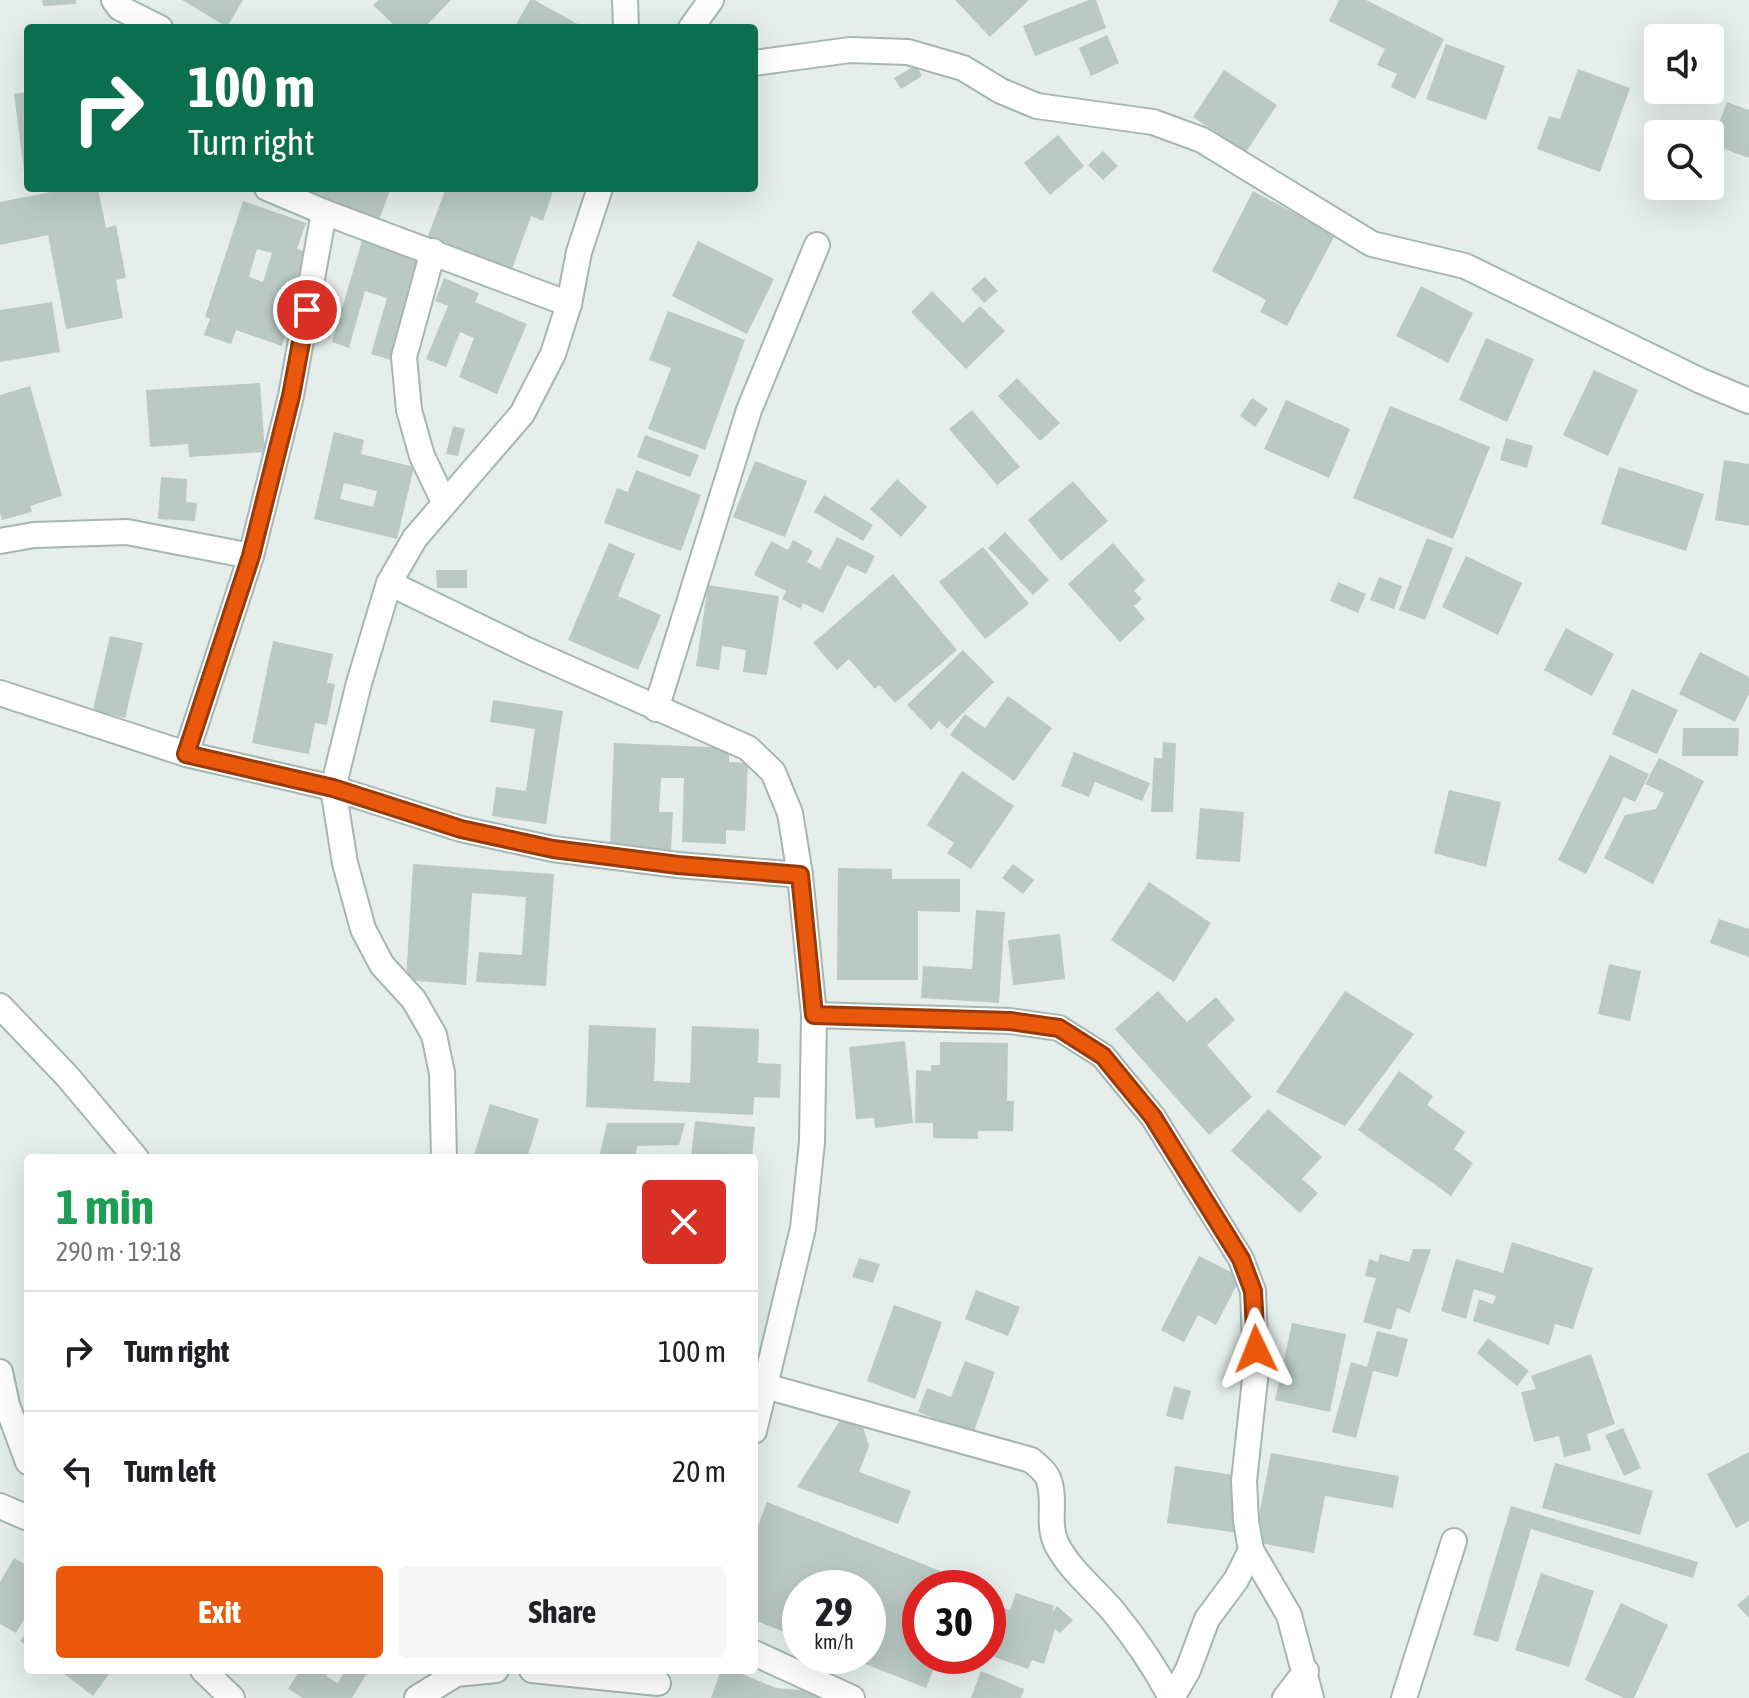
<!DOCTYPE html>
<meta charset="utf-8">
<style>
:root{--surface:#fff;--page:#f6f6f6;--text:#202124;--muted:#757577;--line:#e0e0e0;--accent:#ea580c}
body{margin:0;font-family:"Asap Condensed",sans-serif;background:var(--page);color:var(--text);height:100vh;display:flex;flex-direction:column;font-size:30px;white-space:nowrap}
*{box-sizing:border-box;margin:0}
p{font-size:26px;color:var(--muted)}
.icon{flex:none;width:44px;height:44px;fill:none;stroke:currentColor;stroke-width:2;stroke-linecap:round;stroke-linejoin:round}
.map{position:relative;flex:1;overflow:hidden}
.drawer{position:absolute;left:24px;top:1154px;width:734px;height:520px;display:flex;flex-direction:column;background:var(--surface);border-radius:8px;box-shadow:0 8px 32px #0002}
.drawer>*{flex:none}
.top-card{position:absolute;left:24px;top:24px;width:734px;height:168px;border-radius:8px;box-shadow:0 8px 32px #0002;background:#0b6e4f;color:#fff;overflow:hidden}
.tools{position:absolute;left:1644px;top:24px;display:grid;gap:16px}
.tools a{display:grid;place-items:center;width:80px;height:80px;border-radius:8px;background:var(--surface);box-shadow:0 8px 32px #0002;font-size:40px}
.speed{position:absolute;left:782px;top:1570px;display:flex;gap:16px;font-size:40px;font-weight:700;text-align:center}
.speed>*{display:grid;place-content:center;width:104px;height:104px;border-radius:50%;background:var(--surface);box-shadow:0 8px 32px #0002;line-height:1}
.speed small{font-size:20px;font-weight:400}
.speed .limit{border:12px solid #d22;background:#fff;color:#111}
.pin{position:absolute;display:grid;place-items:center;width:68px;height:68px;color:#fff;margin:-34px;border:4px solid #fff;border-radius:50%;box-shadow:0 2px 8px #0007}
.me{position:absolute;width:88px;margin:-44px;rotate:358deg;stroke-linejoin:round;filter:drop-shadow(0 0 6px #0008)}
.turn{display:flex;align-items:center;gap:28px;height:168px;padding:0 32px;font-size:36px}
.turn .icon{width:104px;height:104px;stroke-width:2.5}
.turn b{display:block;font-size:56px;line-height:68px}
.round{display:grid;place-items:center;flex:none;width:84px;height:84px;border-radius:8px;background:var(--page)}
.headline{display:flex;align-items:center;justify-content:space-between;height:136px;padding:0 32px}
h1{font-size:48px;font-weight:700;line-height:60px;color:#1e9e55}
.button{display:flex;gap:16px;margin-top:auto;padding:16px 32px}
.button a{flex:1;height:92px;border-radius:8px;background:var(--accent);color:#fff;font-size:32px;font-weight:700;line-height:92px;text-align:center}
.button a+a{background:var(--page);color:var(--text)}
ul{padding:0;list-style:none}
li{display:flex;align-items:center;gap:24px;height:120px;padding:0 32px;border-top:2px solid var(--line)}
li div{flex:1}
li b{display:block;font-size:30px}
li em{font-style:normal}
.map>svg:first-child{display:block}
</style>
<div class="map">
<svg width="1749" height="1698" viewBox="0 0 1749 1698">
<rect width="100%" height="100%" fill="#e5eeeb"/>
<g fill="#bac9c4" fill-rule="evenodd">
<polygon points="42,0 76,0 76,4 43,6"/>
<polygon points="182,0 243,0 227,27"/>
<polygon points="378,0 451,0 424,28 397,28 373,5"/>
<polygon points="530,0 534,0 585,28 514,28"/>
<polygon points="955,0 1029,0 990,37"/>
<polygon points="1089,0 1096,0 1106,28 1035,56 1023,26"/>
<polygon points="1339,0 1366,0 1444,39 1415,99 1391,87 1397,74 1377,65 1385,49 1329,21"/>
<polygon points="1107,35 1119,63 1091,76 1079,48"/>
<polygon points="1446,44 1505,66 1486,120 1426,99"/>
<polygon points="916,65 922,76 901,89 894,78"/>
<polygon points="1578,69 1630,88 1600,172 1537,149 1549,116 1560,119"/>
<polygon points="1224,70 1277,105 1246,152 1193,117"/>
<polygon points="28,92 28,179 25,179 14,94"/>
<polygon points="1727,102 1749,110 1749,158 1711,144"/>
<polygon points="1058,135 1084,166 1050,195 1024,163"/>
<polygon points="1103,151 1118,166 1103,180 1088,165"/>
<polygon points="71,188 98,188 106,228 116,225 126,278 116,280 123,318 66,329 48,235 0,245 0,202"/>
<polygon points="311,188 391,188 378,222 308,196"/>
<polygon points="446,188 554,188 543,221 531,216 510,275 425,244"/>
<polygon points="1253,191 1335,235 1287,326 1260,312 1266,300 1212,271"/>
<path d="M243,201L306,223L297,249L306,252L290,299L296,302L282,346L236,330L231,344L204,335L210,319L205,317ZM257,249L272,253L263,282L249,277Z"/>
<polygon points="364,234 430,254 398,362 371,354 387,298 365,291 349,348 332,342"/>
<polygon points="698,241 774,279 747,334 672,296"/>
<polygon points="985,277 998,291 984,303 971,289"/>
<polygon points="444,278 479,293 475,302 527,324 497,394 459,377 474,338 460,332 446,367 426,359 448,306 435,301"/>
<polygon points="1421,286 1473,313 1448,363 1396,336"/>
<polygon points="932,291 963,323 980,306 1005,331 966,369 911,312"/>
<polygon points="52,302 60,352 0,362 0,310"/>
<polygon points="668,311 745,340 705,450 648,429 671,368 649,360"/>
<polygon points="1486,338 1534,359 1507,422 1459,400"/>
<polygon points="1594,370 1638,390 1608,456 1563,435"/>
<polygon points="1017,378 1060,423 1040,441 998,396"/>
<polygon points="260,383 265,452 189,457 188,444 150,447 146,390"/>
<polygon points="30,386 62,496 30,506 32,512 2,520 0,513 0,395"/>
<polygon points="1252,398 1268,409 1255,427 1240,416"/>
<polygon points="1286,400 1350,429 1329,478 1264,449"/>
<polygon points="1390,406 1490,447 1453,539 1353,498"/>
<polygon points="972,410 1020,467 997,485 949,429"/>
<polygon points="453,426 465,429 458,456 446,454"/>
<path d="M334,432L364,440L361,454L414,467L397,539L314,519ZM344,483L377,491L373,507L340,499Z"/>
<polygon points="645,435 699,455 690,477 637,457"/>
<polygon points="1506,438 1533,446 1527,468 1500,460"/>
<polygon points="1724,460 1749,464 1749,526 1715,520"/>
<polygon points="755,461 807,481 785,537 733,517"/>
<polygon points="1619,467 1704,494 1686,551 1601,524"/>
<polygon points="636,470 701,495 681,551 604,523 617,488 628,492"/>
<polygon points="161,477 187,479 186,502 197,503 195,521 158,519"/>
<polygon points="897,479 927,507 901,537 870,509"/>
<polygon points="1073,481 1108,521 1061,561 1028,520"/>
<polygon points="824,495 873,525 863,541 814,512"/>
<polygon points="1005,532 1049,580 1033,595 988,548"/>
<polygon points="837,537 875,556 866,574 847,565 823,613 803,603 801,609 782,599 786,591 754,575 771,541 788,550 793,540 813,551 807,562 820,569"/>
<polygon points="1427,538 1453,548 1425,620 1399,610"/>
<polygon points="609,543 635,554 618,596 661,615 638,670 568,640"/>
<polygon points="1113,543 1145,580 1134,591 1142,599 1134,606 1145,619 1120,642 1068,584"/>
<polygon points="983,547 1029,604 985,639 939,582"/>
<polygon points="1466,556 1522,583 1498,635 1442,607"/>
<polygon points="436,570 467,570 467,588 437,588"/>
<polygon points="893,574 957,650 895,703 879,685 875,689 849,659 837,670 813,643"/>
<polygon points="1379,577 1402,586 1394,609 1370,600"/>
<polygon points="1338,582 1366,594 1358,613 1330,601"/>
<polygon points="708,585 779,596 767,675 743,672 746,650 722,646 719,670 696,666"/>
<polygon points="1566,628 1614,654 1592,696 1544,670"/>
<polygon points="110,636 143,643 125,718 93,710"/>
<polygon points="273,641 333,654 327,683 335,684 327,725 315,723 309,754 252,743"/>
<polygon points="963,650 994,682 947,729 939,721 931,730 907,705"/>
<polygon points="1700,652 1749,677 1749,694 1735,722 1679,694"/>
<polygon points="1632,689 1678,710 1657,754 1612,734"/>
<polygon points="1008,696 1052,728 1014,781 950,735 965,714 985,728"/>
<polygon points="493,700 563,711 546,824 492,816 496,787 526,791 535,729 490,722"/>
<polygon points="1683,728 1739,728 1738,756 1682,756"/>
<polygon points="1163,742 1176,743 1173,812 1151,812 1154,758 1162,758"/>
<polygon points="614,743 729,748 729,762 748,763 745,831 726,830 726,844 682,842 684,778 661,778 659,812 673,812 671,850 610,848"/>
<polygon points="1074,752 1150,783 1142,801 1095,782 1089,797 1061,786"/>
<polygon points="1610,755 1649,774 1635,802 1624,797 1586,874 1558,860"/>
<polygon points="1659,758 1704,781 1653,884 1604,858 1625,815 1656,809 1664,793 1645,784"/>
<polygon points="962,771 1014,806 971,869 947,853 954,843 927,825"/>
<polygon points="1449,790 1501,802 1486,867 1434,853"/>
<polygon points="1200,808 1244,812 1240,862 1196,859"/>
<polygon points="413,864 554,874 546,986 476,982 479,952 522,955 526,897 472,893 466,985 406,980"/>
<polygon points="1013,864 1034,880 1023,894 1002,878"/>
<polygon points="838,868 892,869 892,879 960,879 960,912 918,911 918,980 837,980"/>
<polygon points="1149,882 1211,923 1174,982 1111,940"/>
<polygon points="976,910 1005,912 999,1003 921,998 923,966 972,969"/>
<polygon points="1719,919 1749,929 1749,957 1710,943"/>
<polygon points="1060,934 1065,979 1013,985 1008,940"/>
<polygon points="1609,964 1641,971 1630,1021 1598,1014"/>
<polygon points="1158,991 1187,1022 1216,997 1235,1020 1207,1045 1252,1097 1209,1135 1115,1029"/>
<polygon points="1345,991 1414,1034 1345,1126 1276,1092"/>
<polygon points="589,1025 656,1028 654,1081 690,1083 692,1026 759,1029 758,1063 781,1064 780,1098 754,1097 753,1115 586,1107"/>
<polygon points="905,1041 913,1123 875,1128 874,1118 856,1119 849,1047"/>
<polygon points="940,1042 1008,1043 1007,1101 1014,1101 1013,1131 978,1131 978,1139 933,1138 933,1123 915,1123 916,1070 931,1071 931,1065 940,1065"/>
<polygon points="1399,1071 1433,1096 1427,1105 1465,1132 1454,1149 1473,1163 1451,1196 1358,1130"/>
<polygon points="490,1104 539,1119 527,1158 473,1158"/>
<polygon points="1268,1109 1322,1157 1302,1179 1318,1193 1300,1213 1231,1151"/>
<polygon points="695,1121 755,1127 752,1158 691,1158"/>
<polygon points="607,1123 685,1123 679,1145 637,1146 635,1158 599,1158"/>
<polygon points="1512,1242 1593,1268 1573,1329 1555,1324 1549,1345 1473,1321 1479,1299 1493,1304 1496,1296 1474,1289 1466,1319 1441,1311 1456,1259 1503,1273"/>
<polygon points="1413,1249 1431,1249 1410,1313 1397,1308 1391,1330 1363,1322 1376,1278 1365,1276 1369,1259 1378,1262 1380,1254 1409,1262"/>
<polygon points="1199,1256 1241,1277 1216,1325 1198,1315 1184,1342 1161,1330"/>
<polygon points="859,1258 880,1264 873,1283 852,1277"/>
<polygon points="976,1290 1020,1307 1008,1336 965,1319"/>
<polygon points="894,1305 942,1322 915,1399 867,1381"/>
<polygon points="1292,1323 1346,1334 1330,1412 1275,1400"/>
<polygon points="1377,1331 1408,1339 1398,1377 1373,1371 1356,1438 1332,1432 1351,1362 1367,1367"/>
<polygon points="1488,1338 1529,1371 1517,1386 1477,1353"/>
<polygon points="1591,1354 1615,1424 1587,1434 1591,1450 1564,1457 1559,1436 1534,1442 1521,1392 1536,1389 1531,1376"/>
<polygon points="965,1361 995,1372 973,1434 918,1412 927,1388 951,1397"/>
<polygon points="1174,1386 1191,1391 1183,1420 1166,1416"/>
<polygon points="854,1399 869,1446 859,1472 911,1491 898,1524 797,1487"/>
<polygon points="1623,1428 1641,1468 1624,1476 1605,1435"/>
<polygon points="1749,1452 1749,1521 1736,1528 1707,1474"/>
<polygon points="1271,1453 1399,1476 1393,1508 1325,1496 1314,1553 1254,1542"/>
<polygon points="1555,1463 1653,1491 1640,1535 1542,1508"/>
<polygon points="1175,1466 1247,1477 1239,1533 1167,1523"/>
<polygon points="767,1502 968,1582 966,1588 920,1588 920,1656 939,1656 926,1688 845,1656 868,1656 868,1612 872,1601 868,1599 868,1588 838,1588 819,1581 816,1588 800,1588 800,1638 754,1620 754,1536"/>
<polygon points="1511,1506 1698,1562 1693,1578 1531,1529 1498,1642 1473,1635"/>
<polygon points="14,1558 28,1566 28,1613 16,1633 0,1624 0,1582"/>
<polygon points="1541,1573 1594,1591 1569,1667 1515,1650"/>
<polygon points="1016,1593 1054,1606 1052,1612 1057,1606 1073,1620 1060,1633 1055,1629 1044,1664 1032,1660 1028,1669 988,1655 988,1603 1010,1610"/>
<polygon points="1749,1595 1749,1618 1737,1605"/>
<polygon points="1621,1603 1668,1625 1634,1698 1624,1698 1585,1680"/>
<polygon points="28,1630 28,1647 20,1641"/>
<polygon points="59,1670 112,1670 93,1696"/>
<polygon points="300,1670 329,1670 326,1676 338,1683 345,1670 369,1670 352,1698 303,1698 288,1689"/>
<polygon points="721,1670 733,1670 776,1688 826,1692 825,1698 711,1698"/>
<polygon points="981,1671 1024,1689 1021,1698 971,1698"/>
</g>
<g fill="none" stroke-linecap="round" stroke-linejoin="round">
<g stroke="#a7b6b3" stroke-width="28">
<g id="street">
<polyline points="114,0 120,8 160,28"/>
<polyline points="625,0 626,28"/>
<polyline points="691,28 711,0"/>
<polyline points="754,63 850,50 908,52 963,68 1001,91 1037,106 1153,122 1202,140 1372,244 1465,266 1701,381 1749,401"/>
<polyline points="267,188 324,212 569,304"/>
<polyline points="433,251 404,357 409,410 422,456 444,502"/>
<polyline points="0,541 34,535 127,532 251,556"/>
<polyline points="389,583 529,651 748,748 773,772 790,813 800,875 814,1015 812,1142 803,1228 754,1431"/>
<polyline points="0,693 186,754 333,788 461,829 553,849 678,865 800,875"/>
<polyline points="656,709 749,410 817,245"/>
<polyline points="186,754 251,556 291,396 324,212"/>
<polyline points="0,1006 67,1076 136,1158"/>
<polyline points="814,1015 1010,1021 1059,1028 1103,1056 1153,1117 1241,1259 1253,1291 1256,1370 1244,1481 1246,1521 1251,1550 1289,1615 1311,1698"/>
<polyline points="444,1158 442,1073 434,1035 414,1000 382,965 363,929 345,863 333,788 359,683 389,583 415,538 522,414 553,354 569,304 579,252 600,188"/>
<polyline points="0,1372 7,1405 28,1462"/>
<path d="M765,1386L1031,1460C1037,1465 1045,1471 1048,1478C1057,1499 1046,1524 1057,1545C1070,1570 1094,1589 1113,1611C1135,1638 1155,1667 1171,1698"/>
<polyline points="0,1506 28,1518"/>
<polyline points="754,1653 852,1698"/>
<polyline points="203,1670 232,1698"/>
<polyline points="532,1670 658,1683"/>
<polyline points="417,1698 456,1674 496,1670"/>
<polyline points="1172,1698 1188,1670 1207,1619 1236,1580 1251,1550"/>
<polyline points="1285,1698 1306,1671"/>
<polyline points="1404,1698 1454,1541"/>
</g>
</g>
<use href="#street" stroke="#fff" stroke-width="24"/>
</g>
<g fill="none" stroke-linecap="round" stroke-linejoin="round">
<g stroke="#983908" stroke-width="20">
<polyline id="route" points="307,310 291,396 251,556 186,754 333,788 461,829 553,849 678,865 800,875 814,1015 1010,1021 1059,1028 1103,1056 1153,1117 1241,1259 1253,1291 1256,1349"/>
</g>
<use href="#route" stroke="#ea580c" stroke-width="14"/>
</g>
</svg>
<div class="tools">
<a><svg class="icon" aria-label="sound" viewBox="0 0 24 24"><path d="M4 9h4l5-4v14l-5-4H4zM17 9q2 3 0 6"/></svg></a>
<a><svg class="icon" aria-label="search" viewBox="0 0 24 24"><circle cx="10" cy="10" r="6"/><path d="M15 15l6 6"/></svg></a>
</div>
<div class="speed"><div>29<small>km/h</small></div><div class="limit">30</div></div>
<div class="pin" style="left:307px;top:310px;background:#d93025"><svg class="icon" aria-label="arrive" viewBox="0 0 24 24"><path d="M6 21V4h12l-3 4 3 4H6"/></svg></div>
<svg class="me" style="left:1256px;top:1349px" viewBox="-20 -20 40 40"><path d="M0-17L14 15 0 8-14 15z" fill="#ea580c" stroke="#fff" stroke-width="4"/></svg>
<div class="top-card">
<div class="turn"><svg class="icon" aria-label="right" viewBox="0 0 24 24"><path d="M7 20v-9h11M14 6l5 5-5 5"/></svg><div><b>100 m</b>Turn right</div></div>
</div>
<section class="drawer">
<div class="headline"><div><h1>1 min</h1><p>290 m · 19:18</p></div><a class="round" style="background:#d93025;color:#fff"><svg class="icon" aria-label="close" viewBox="0 0 24 24"><path d="M6 6l12 12M18 6L6 18"/></svg></a></div>
<ul>
<li><svg class="icon" aria-label="right" viewBox="0 0 24 24"><path d="M7 20v-9h11M14 6l5 5-5 5"/></svg><div><b>Turn right</b></div><em>100 m</em></li>
<li><svg class="icon" aria-label="left" viewBox="0 0 24 24"><path d="M17 20v-9H6M10 6l-5 5 5 5"/></svg><div><b>Turn left</b></div><em>20 m</em></li>
</ul>
<div class="button"><a>Exit</a><a>Share</a></div>
</section>
</div>
